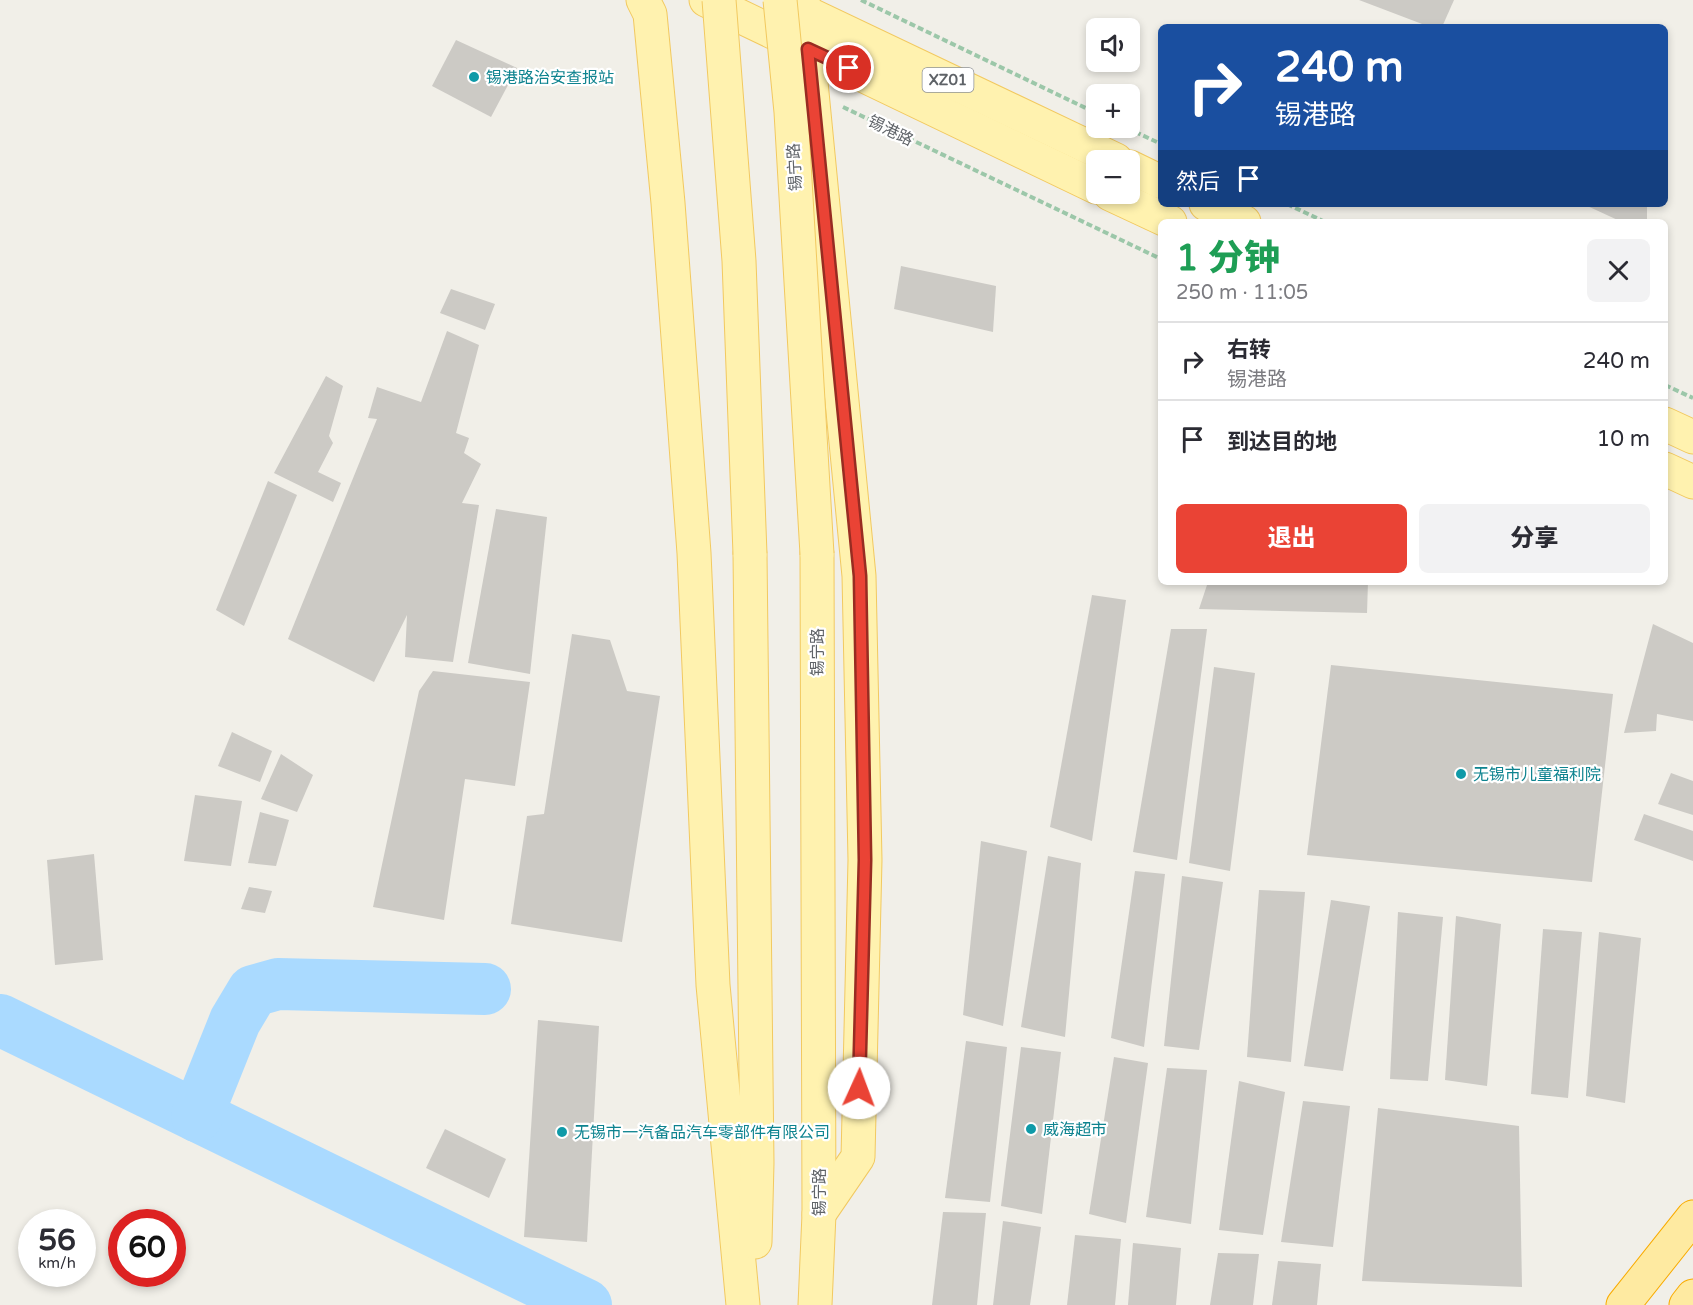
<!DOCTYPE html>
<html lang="zh">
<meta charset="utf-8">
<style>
:root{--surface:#fff;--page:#f2f2f3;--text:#2b2b33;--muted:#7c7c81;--line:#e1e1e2;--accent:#ea4335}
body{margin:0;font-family:"Varela Round","Noto Sans SC",sans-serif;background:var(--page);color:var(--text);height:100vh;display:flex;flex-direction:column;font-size:22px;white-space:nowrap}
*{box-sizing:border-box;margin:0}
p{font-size:20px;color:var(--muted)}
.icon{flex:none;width:33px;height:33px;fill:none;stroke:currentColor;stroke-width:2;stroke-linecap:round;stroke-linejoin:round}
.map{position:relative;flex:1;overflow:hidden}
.details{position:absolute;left:1158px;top:219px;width:510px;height:366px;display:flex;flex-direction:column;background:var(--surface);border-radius:9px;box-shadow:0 3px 9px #0003}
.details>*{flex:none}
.top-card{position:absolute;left:1158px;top:24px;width:510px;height:183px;border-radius:9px;box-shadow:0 3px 9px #0003;background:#1a4fa0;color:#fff;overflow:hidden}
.buttons{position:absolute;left:1086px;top:18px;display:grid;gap:12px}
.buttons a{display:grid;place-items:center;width:54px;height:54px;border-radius:9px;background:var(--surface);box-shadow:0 3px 9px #0003;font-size:30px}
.speed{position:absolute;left:18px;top:1209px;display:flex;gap:12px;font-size:30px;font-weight:700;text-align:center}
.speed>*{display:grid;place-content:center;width:78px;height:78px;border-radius:50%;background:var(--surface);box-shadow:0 3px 9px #0003;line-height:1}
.speed small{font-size:15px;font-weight:400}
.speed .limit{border:9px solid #d22;background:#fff;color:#111}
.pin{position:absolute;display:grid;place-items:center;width:51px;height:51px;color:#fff;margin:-26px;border:3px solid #fff;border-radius:50%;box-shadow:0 2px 6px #0007}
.me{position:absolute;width:66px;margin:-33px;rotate:2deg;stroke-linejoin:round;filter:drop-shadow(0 0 4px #0008)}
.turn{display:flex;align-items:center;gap:21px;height:126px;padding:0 18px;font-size:27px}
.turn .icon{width:78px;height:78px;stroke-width:2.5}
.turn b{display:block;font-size:42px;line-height:51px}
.then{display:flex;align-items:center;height:57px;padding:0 18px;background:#0003;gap:12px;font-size:22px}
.round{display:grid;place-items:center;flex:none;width:63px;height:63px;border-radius:9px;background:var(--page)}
.headline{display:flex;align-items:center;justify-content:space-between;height:102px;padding:0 18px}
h1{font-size:36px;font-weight:800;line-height:45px;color:#1e9e55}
.cta{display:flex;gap:12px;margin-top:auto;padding:12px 18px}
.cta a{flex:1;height:69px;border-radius:9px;background:var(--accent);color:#fff;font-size:24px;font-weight:800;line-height:69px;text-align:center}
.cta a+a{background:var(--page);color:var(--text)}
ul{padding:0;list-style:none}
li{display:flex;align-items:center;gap:18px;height:78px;padding:0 18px;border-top:2px solid var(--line)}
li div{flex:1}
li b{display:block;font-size:22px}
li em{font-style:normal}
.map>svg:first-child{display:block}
</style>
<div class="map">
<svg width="1693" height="1305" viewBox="0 0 1693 1305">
<rect width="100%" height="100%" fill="#f1efe8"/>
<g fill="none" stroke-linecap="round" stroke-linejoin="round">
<g stroke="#aadaff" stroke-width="52">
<polyline points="0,1020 586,1305"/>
<polyline points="197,1116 235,1021 253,991 278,984 485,989"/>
</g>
</g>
<g fill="#cccac5">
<polygon points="1359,0 1454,0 1442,27 1430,27"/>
<polygon points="456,40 517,68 491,117 432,86"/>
<polygon points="1583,204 1647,204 1647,222 1622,222"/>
<polygon points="901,266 996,286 993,332 894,309"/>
<polygon points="451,289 495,304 485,330 440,313"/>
<polygon points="447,331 479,345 456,433 469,438 464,453 481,464 462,503 479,505 453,662 405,657 407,615 374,682 288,639 377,419 368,418 377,387 421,402"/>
<polygon points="326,376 343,386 329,436 333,443 318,472 341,483 333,502 274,473"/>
<polygon points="268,481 297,495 244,626 216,610"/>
<polygon points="496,509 547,517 530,674 468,663"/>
<polygon points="1208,582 1368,582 1367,613 1199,609"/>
<polygon points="1092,595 1126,600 1092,841 1050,827"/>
<polygon points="1653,624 1693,643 1693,721 1657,714 1656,731 1624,733"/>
<polygon points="1171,629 1207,629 1177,860 1133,852"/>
<polygon points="572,634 610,640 627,691 660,696 622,942 511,924 527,816 544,814"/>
<polygon points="1331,665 1613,694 1592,882 1307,855"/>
<polygon points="1214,667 1255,673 1230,871 1189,863"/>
<polygon points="433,671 530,682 515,786 465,779 444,920 373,907 419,691"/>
<polygon points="232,732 272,751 260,782 218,766"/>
<polygon points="281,754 313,775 297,812 261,799"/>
<polygon points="1671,773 1693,781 1693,815 1658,804"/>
<polygon points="195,795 242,801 231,866 184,861"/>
<polygon points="260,812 289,820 276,866 248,863"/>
<polygon points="1644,814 1693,831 1693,861 1634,840"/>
<polygon points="981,841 1027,851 1003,1026 963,1015"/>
<polygon points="94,854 103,960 55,965 47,860"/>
<polygon points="1048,856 1081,863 1065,1037 1021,1027"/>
<polygon points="1135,871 1165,874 1144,1047 1111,1038"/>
<polygon points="1182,876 1223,882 1199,1050 1164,1046"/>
<polygon points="249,887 272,891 265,913 241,909"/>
<polygon points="1259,890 1305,892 1291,1062 1247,1057"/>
<polygon points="1331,900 1370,906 1343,1071 1304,1066"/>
<polygon points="1398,912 1443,917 1428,1081 1390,1079"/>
<polygon points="1456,916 1501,924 1487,1086 1445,1080"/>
<polygon points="1543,929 1582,932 1568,1098 1531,1094"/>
<polygon points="1599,932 1641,938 1625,1103 1586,1096"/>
<polygon points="538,1020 599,1026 587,1242 524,1237"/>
<polygon points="966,1041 1007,1047 990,1202 945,1198"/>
<polygon points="1021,1047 1061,1052 1042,1214 1001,1206"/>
<polygon points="1114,1057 1148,1063 1126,1223 1089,1214"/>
<polygon points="1167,1068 1207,1070 1191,1224 1146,1217"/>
<polygon points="1239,1081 1285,1092 1263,1235 1219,1230"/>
<polygon points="1303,1101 1350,1106 1333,1247 1281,1242"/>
<polygon points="1378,1108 1519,1126 1522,1287 1362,1281"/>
<polygon points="445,1129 506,1159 489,1198 426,1168"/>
<polygon points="943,1212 986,1213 977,1305 932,1305"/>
<polygon points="1003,1221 1041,1227 1030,1305 993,1305"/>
<polygon points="1075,1235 1121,1239 1115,1305 1067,1305"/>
<polygon points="1133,1243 1181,1248 1176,1305 1128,1305"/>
<polygon points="1218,1253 1259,1254 1253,1305 1210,1305"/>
<polygon points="1278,1261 1321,1264 1317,1305 1272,1305"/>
</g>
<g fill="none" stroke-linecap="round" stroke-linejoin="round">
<g stroke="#f2c960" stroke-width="35">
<g id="primary">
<polyline points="643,0 650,14 668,203 694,553 713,985 743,1305"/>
<polyline points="706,0 1096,187"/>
<polyline points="803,0 859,576 865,860 858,1157 819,1214"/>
<polyline points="790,5 1116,160"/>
<polyline points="1130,167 1161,182"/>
<polyline points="1110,194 1170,222"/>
<polyline points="1206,204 1244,222"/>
<polyline points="1665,424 1693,437"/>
<polyline points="1665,469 1693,482"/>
<polyline points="750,554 757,1163 755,1242"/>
<polyline points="815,1305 819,1214 817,554"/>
</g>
</g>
<g stroke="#f9ab00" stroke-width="35">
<g id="trunk">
<polyline points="1623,1305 1693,1217"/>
<polyline points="1686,1305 1693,1296"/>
</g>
</g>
<g stroke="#9cc7a9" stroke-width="4" stroke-dasharray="6 3" stroke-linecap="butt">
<polyline points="861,0 1096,113"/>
<polyline points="843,107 1161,259"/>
<polyline points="1127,128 1161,144"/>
<polyline points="1287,204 1325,222"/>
<polyline points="1665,385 1693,398"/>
</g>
<use href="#primary" stroke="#fff2af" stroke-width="33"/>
<use href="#trunk" stroke="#feeaa1" stroke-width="33"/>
<g stroke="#f2c960" stroke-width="35" stroke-linecap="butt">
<g id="primary-bridge">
<polyline points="719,0 739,261 750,554"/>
<polyline points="780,0 791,112 817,554"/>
</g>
</g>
<use href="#primary-bridge" stroke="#fff2af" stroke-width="33"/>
</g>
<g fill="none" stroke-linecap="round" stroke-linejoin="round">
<g stroke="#982c22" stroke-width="15">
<polyline id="route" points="849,68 808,49 860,576 865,860 859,1088"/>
</g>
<use href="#route" stroke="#ea4335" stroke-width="10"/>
</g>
<g fill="#0f9aa8" stroke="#fff" stroke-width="2">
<circle cx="474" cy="77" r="6"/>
<circle cx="1461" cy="774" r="6"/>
<circle cx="1031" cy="1129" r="6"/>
<circle cx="562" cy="1132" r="6"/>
</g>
<g text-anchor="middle" stroke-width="4.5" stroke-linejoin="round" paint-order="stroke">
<rect fill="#fff" stroke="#8f9295" stroke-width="1.5" x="922.5" y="68" width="51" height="24" rx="4.5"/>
<g font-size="15" font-weight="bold" fill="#5f6368">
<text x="948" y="85">XZ01</text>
</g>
<g font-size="16" fill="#0d838f" stroke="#fff" text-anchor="start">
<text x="486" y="83">锡港路治安查报站</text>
<text x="1473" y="780">无锡市儿童福利院</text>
<text x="1043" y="1135">威海超市</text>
<text x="574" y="1138">无锡市一汽备品汽车零部件有限公司</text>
</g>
<g font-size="16" fill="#5f6368" stroke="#fff">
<text transform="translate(891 130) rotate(26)" y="6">锡港路</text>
<text transform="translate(794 167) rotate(-93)" y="6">锡宁路</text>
<text transform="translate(817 652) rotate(-90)" y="6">锡宁路</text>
<text transform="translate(819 1192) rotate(-90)" y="6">锡宁路</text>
</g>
</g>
</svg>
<div class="buttons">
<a><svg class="icon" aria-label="sound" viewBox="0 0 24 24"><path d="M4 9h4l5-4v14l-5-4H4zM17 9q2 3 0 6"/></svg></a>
<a>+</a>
<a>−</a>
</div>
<div class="speed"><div>56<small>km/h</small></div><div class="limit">60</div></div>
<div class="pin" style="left:849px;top:68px;background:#d93025"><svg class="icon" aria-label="arrive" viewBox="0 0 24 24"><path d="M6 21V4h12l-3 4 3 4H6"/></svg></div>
<svg class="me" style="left:859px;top:1088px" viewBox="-20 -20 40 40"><circle r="19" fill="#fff"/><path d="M0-13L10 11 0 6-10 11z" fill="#ea4335"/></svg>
<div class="top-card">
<div class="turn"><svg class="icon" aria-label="right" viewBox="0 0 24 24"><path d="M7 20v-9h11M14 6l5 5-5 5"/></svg><div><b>240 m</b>锡港路</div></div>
<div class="then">然后<svg class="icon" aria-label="arrive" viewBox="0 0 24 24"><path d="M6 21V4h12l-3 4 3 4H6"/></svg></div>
</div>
<section class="details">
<div class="headline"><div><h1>1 分钟</h1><p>250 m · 11:05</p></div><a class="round"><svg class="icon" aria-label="close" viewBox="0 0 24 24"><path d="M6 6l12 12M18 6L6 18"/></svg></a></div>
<ul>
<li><svg class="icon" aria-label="right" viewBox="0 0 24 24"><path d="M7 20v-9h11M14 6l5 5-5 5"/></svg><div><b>右转</b><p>锡港路</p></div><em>240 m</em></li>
<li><svg class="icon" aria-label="arrive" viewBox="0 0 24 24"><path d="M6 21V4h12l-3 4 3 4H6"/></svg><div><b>到达目的地</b></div><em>10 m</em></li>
</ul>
<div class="cta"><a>退出</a><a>分享</a></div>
</section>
</div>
